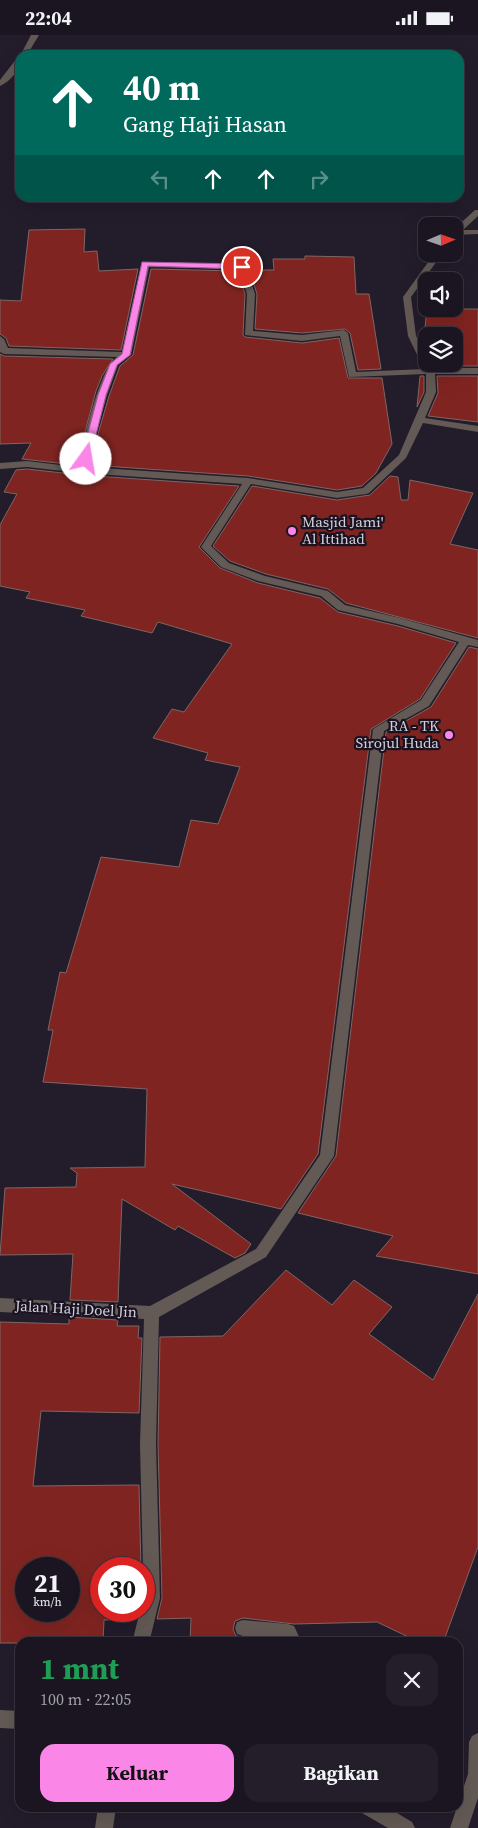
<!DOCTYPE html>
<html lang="id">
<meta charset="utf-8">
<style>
:root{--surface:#1a1520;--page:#231e29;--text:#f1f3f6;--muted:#9f9fa5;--line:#38343e;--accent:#fa87e7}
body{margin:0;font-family:"Source Serif 4",serif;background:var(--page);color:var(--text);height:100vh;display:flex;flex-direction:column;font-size:19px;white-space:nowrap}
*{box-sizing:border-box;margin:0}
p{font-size:16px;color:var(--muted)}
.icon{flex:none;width:28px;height:28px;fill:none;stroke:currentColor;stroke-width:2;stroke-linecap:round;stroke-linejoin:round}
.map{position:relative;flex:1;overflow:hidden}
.details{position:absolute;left:15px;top:1602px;width:448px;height:175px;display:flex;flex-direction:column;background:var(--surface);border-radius:15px;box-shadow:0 5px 20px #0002,0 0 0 1px var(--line)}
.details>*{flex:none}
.top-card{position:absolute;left:15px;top:15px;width:449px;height:152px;border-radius:15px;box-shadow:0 5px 20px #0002,0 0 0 1px var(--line);background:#00695c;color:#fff;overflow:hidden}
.needle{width:32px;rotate:88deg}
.tools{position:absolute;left:418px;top:182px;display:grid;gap:10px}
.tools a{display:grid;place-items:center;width:45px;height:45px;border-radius:10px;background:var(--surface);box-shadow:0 5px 20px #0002,0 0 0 1px var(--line);font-size:25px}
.speed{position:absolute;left:15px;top:1522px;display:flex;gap:10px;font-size:25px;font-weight:700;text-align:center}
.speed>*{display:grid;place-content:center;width:65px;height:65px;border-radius:50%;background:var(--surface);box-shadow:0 5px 20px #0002,0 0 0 1px var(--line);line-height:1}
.speed small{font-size:12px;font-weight:400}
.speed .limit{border:8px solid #d22;background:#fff;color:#111}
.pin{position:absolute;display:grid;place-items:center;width:42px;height:42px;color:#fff;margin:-21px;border:2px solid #fff;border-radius:50%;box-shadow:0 1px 5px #0007}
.me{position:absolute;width:55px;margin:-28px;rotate:13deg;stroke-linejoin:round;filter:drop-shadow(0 0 4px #0008)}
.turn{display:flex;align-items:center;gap:18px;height:105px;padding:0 25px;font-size:22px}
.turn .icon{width:65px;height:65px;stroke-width:2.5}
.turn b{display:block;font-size:35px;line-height:42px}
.lanes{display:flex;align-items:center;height:48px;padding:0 25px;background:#0003;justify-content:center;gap:25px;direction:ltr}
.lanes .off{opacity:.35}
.round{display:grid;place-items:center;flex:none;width:52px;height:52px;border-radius:15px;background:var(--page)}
.overview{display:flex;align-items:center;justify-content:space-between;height:85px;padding:0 25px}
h1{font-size:30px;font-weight:700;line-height:38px;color:#1e9e55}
.button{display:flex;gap:10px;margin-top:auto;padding:10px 25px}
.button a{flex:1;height:58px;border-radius:15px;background:var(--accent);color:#111;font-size:20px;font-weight:700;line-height:58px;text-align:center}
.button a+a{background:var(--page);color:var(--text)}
.status{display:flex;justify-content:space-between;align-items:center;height:35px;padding:0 25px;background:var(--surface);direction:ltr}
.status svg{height:14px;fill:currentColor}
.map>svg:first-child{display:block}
</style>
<div class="status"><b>22:04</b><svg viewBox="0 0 49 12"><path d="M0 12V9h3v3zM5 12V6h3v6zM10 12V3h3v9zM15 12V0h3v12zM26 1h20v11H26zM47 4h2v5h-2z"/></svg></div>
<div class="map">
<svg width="478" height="1793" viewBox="0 0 478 1793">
<rect width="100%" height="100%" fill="#231c2b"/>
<g fill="#802421" stroke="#7e6663" fill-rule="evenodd">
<polygon points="85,194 84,217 97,216 99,236 138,234 121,315 9,311 6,303 0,299 0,265 21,266 29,195"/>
<polygon points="305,221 354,222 356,259 369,259 381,334 358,335 350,298 345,294 302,298 255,294 257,259 249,235 274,235 273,224 305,224"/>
<polygon points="151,234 238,236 245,259 243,300 245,302 302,308 339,303 348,343 382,343 392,409 376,438 362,451 337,455 248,441 89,430 109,361 120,331 133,320"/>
<polygon points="427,274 478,274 478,331 434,331 433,329 454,329 454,301 426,301 426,316 423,311"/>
<polygon points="0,319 4,321 113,324 102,341 96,356 76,430 22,424 31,408 0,409"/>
<polygon points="420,341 424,341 424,357 417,372"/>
<polygon points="437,341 478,341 478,387 428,381 438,358"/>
<polygon points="27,434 81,440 239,451 199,512 220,533 258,548 320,563 338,577 398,591 456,608 420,664 371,694 318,1119 281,1174 172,1149 251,1209 245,1218 235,1223 178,1191 175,1195 122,1164 118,1267 70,1265 73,1219 0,1220 5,1153 76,1152 77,1138 70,1133 145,1132 147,1054 43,1047 53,995 48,995 60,937 66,938 101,822 179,832 191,785 218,789 240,732 205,725 208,718 153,703 172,674 184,677 232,609 158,587 152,598 81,581 85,575 26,563 30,557 0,551 0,490 17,459 4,457 16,435"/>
<polygon points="390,441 398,442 401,465 408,465 410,445 473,458 450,509 478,515 478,603 346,568 328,554 266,539 230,526 213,511 252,451 337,465 370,460"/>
<polygon points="469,612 478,614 478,1239 376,1221 393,1201 298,1178 336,1121 386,697 431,672"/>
<polygon points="286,1235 332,1270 354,1245 392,1272 369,1299 433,1345 478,1259 478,1512 443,1608 421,1608 377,1587 294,1589 243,1583 235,1586 233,1594 236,1601 282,1608 190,1608 191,1583 157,1584 162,1563 158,1409 160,1302 223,1301"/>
<path d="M69,1282L118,1285L117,1291H139L138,1303H142L139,1378L41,1376L33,1451L139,1450L141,1534H101V1576H138L136,1584L104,1585L103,1608H0V1287L69,1289ZM26,1534H69V1576H26Z"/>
</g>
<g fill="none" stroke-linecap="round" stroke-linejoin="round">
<g fill="#635a55" fill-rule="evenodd">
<polygon points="31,0 39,0 27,20 20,21"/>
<path d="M17,23H20C20,35 11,46 0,51V45Z"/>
<polygon points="475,175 478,175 478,181 463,195 478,195 478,199 454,200 454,194"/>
<path d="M434,219H442L411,262L416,301L426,320V329H431L433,333H478V339H435L436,357L425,383L478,391V397L423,388L406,423L369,458L366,459L337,463L251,449L211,511L229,528L265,541L328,556L345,570L400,583L478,605V612L468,610L429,671L384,696L334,1121L266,1222L159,1282L156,1409L160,1563L149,1608H132L140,1576H144L140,1409L144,1284L0,1277V1263L150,1271L256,1214L320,1120L373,694L421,665L459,607L398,589L338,575L321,561L258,546L221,532L201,512L242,449L81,438L27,432L0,434V428L27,426L77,432C84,407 98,336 117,322L4,319L0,317V301L4,304L8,313L122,317L142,227L242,229L246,232L255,259L253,296L302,300L344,295L348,298L356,337L424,334L408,301L403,262ZM149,232L239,234L247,259L245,300L302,306L340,301L349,342L426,339V357L399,420L363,453L337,457L248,443L87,432L107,360L118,330L131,320Z"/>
<polygon points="243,1585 288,1589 294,1591 302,1608 285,1608 283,1605 243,1601 237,1599 235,1593 237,1587"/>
<polygon points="0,1675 20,1676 20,1694 0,1693"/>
<polygon points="478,1698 478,1763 468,1793 450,1793 468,1739 469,1707 472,1701"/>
<polygon points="98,1772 116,1772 113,1793 95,1793"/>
<polygon points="359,1772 387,1772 412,1787 415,1793 388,1793 362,1778"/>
</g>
</g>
<polygon fill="#fa87e7" stroke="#a25896" points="142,227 242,229 246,232 242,234 148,231 130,320 117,330 106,360 90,424 83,425 81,424 98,360 110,329 122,319"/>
<g fill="#fa87e7" stroke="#191221" stroke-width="2">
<circle cx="292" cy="496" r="5"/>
<circle cx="449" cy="700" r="5"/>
</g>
<g text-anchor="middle" stroke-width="4.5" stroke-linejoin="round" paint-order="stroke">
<g font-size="15" fill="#d4d0db" stroke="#191221" text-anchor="start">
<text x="302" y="492">Masjid Jami'<tspan x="302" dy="17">Al Ittihad</tspan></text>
<text x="439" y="696" text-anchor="end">RA - TK<tspan x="439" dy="17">Sirojul Huda</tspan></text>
</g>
<g font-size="15" fill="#d4d0db" stroke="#191221">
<text transform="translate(76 1274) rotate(3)" y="5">Jalan Haji Doel Jin</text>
</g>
</g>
</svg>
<div class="tools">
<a><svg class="needle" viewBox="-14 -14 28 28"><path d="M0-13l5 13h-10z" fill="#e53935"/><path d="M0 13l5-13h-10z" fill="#9f9fa5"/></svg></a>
<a><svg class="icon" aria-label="sound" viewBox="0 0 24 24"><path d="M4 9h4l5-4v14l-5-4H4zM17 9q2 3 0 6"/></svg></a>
<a><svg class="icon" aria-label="layers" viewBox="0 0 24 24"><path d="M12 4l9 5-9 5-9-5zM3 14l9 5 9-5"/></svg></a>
</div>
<div class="speed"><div>21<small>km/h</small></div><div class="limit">30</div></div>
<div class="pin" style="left:242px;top:232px;background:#d93025"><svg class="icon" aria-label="arrive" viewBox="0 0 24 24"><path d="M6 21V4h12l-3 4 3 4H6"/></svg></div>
<svg class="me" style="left:86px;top:424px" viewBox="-20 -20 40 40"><circle r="19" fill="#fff"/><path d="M0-13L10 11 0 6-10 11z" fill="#fa87e7"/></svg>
<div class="top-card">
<div class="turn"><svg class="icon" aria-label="ahead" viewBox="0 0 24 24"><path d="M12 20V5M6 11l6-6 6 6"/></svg><div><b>40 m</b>Gang Haji Hasan</div></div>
<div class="lanes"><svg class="icon off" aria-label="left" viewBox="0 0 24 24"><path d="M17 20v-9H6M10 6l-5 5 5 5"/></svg><svg class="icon" aria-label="ahead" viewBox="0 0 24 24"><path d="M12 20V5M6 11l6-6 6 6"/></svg><svg class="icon" aria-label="ahead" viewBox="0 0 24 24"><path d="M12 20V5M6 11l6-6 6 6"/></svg><svg class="icon off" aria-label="right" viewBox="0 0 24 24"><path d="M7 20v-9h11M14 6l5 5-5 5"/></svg></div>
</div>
<section class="details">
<div class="overview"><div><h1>1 mnt</h1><p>100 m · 22:05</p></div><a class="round"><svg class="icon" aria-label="close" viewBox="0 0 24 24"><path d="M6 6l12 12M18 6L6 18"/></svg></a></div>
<div class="button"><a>Keluar</a><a>Bagikan</a></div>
</section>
</div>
